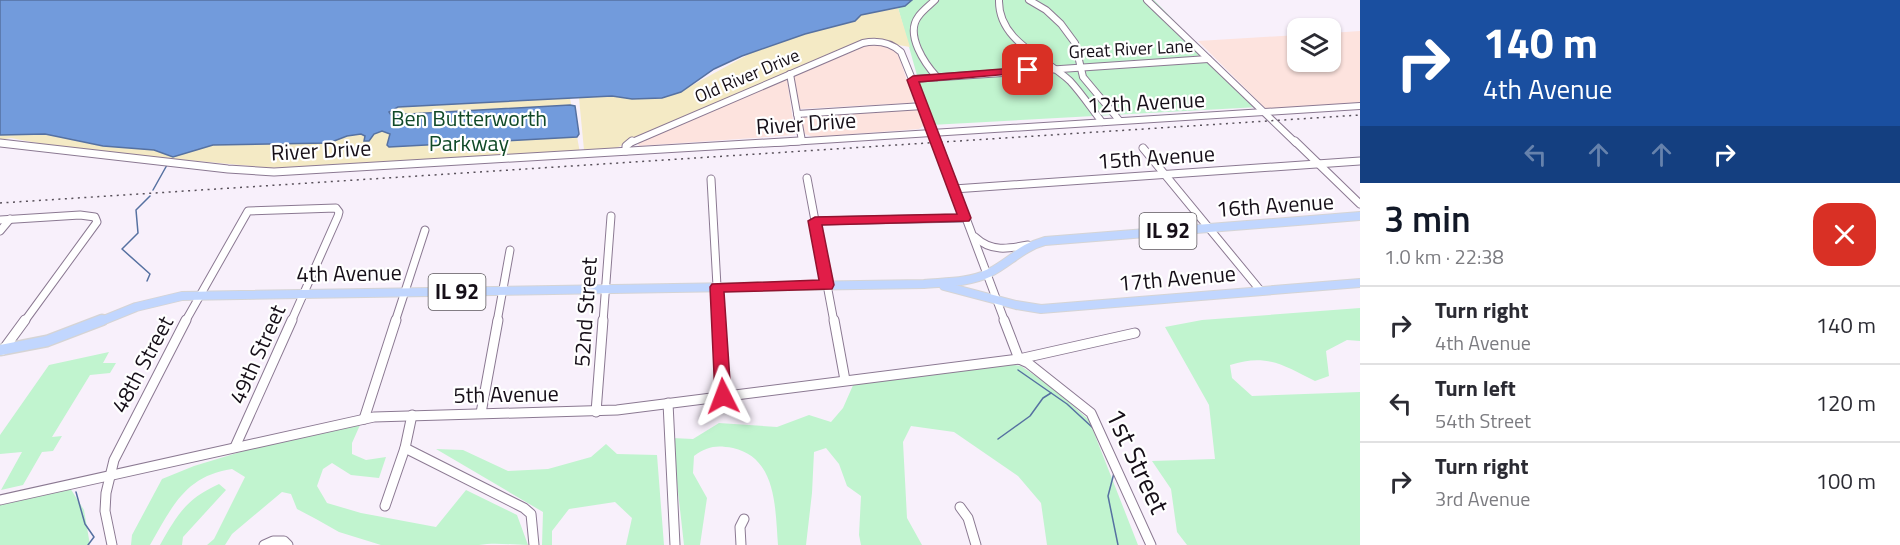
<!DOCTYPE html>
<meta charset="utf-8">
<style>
:root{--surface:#fff;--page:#f2f2f3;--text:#2b2b33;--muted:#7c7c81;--line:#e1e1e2;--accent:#111827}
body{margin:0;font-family:"Titillium Web",sans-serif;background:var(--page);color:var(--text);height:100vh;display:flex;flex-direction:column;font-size:22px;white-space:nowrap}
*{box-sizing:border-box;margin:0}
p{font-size:20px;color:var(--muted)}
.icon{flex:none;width:33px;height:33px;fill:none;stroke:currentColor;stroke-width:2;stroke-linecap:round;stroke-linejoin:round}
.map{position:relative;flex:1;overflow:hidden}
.panel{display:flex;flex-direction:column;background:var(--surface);width:540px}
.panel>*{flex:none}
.top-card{background:#1a4fa0;color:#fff;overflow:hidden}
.fabs{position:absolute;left:1287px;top:18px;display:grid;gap:12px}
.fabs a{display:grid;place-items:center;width:54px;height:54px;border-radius:12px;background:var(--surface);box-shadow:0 2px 4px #0004;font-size:30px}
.pin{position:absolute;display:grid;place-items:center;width:51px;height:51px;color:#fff;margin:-26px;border-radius:12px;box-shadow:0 3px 9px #0006}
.me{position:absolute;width:66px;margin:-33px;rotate:357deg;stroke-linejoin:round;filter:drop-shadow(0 0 4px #0008)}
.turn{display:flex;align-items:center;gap:21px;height:126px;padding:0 24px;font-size:27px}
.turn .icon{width:78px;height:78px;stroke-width:2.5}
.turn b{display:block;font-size:42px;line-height:51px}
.lanes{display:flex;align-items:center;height:57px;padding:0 24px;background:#0003;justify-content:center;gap:30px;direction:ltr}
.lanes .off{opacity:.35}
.round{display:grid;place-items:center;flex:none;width:63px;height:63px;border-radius:18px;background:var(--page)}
.summary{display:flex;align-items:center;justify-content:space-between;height:102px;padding:0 24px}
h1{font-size:36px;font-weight:600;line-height:45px;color:var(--accent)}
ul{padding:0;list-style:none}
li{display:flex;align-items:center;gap:18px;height:78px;padding:0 24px;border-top:2px solid var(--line)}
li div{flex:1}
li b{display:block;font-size:22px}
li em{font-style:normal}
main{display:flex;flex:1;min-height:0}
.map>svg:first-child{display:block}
</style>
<main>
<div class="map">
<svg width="1360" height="545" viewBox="0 0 1360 545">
<rect width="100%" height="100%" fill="#f8f0fb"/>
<g fill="#fde3de">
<polygon points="1360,31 1360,103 1266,109 1198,41 1297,35 1298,62 1330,62 1331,33"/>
<polygon points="869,44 883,45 893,49 898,54 914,101 912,103 799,109 794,75"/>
<polygon points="787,78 795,135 639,146 636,141"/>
<polygon points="914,109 919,111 924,125 919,129 813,137 805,134 800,117"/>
</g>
<g fill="#c1f4cf">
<polygon points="909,0 1154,0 1259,107 931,125 898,8"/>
<path d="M1360,308V341L1347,340L1326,351L1329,376L1315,381C1283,365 1266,353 1230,365L1232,378L1252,396L1360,392V545H1187L1177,532L1171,489L1152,461L1215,459L1209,405L1165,327L1202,320Z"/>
<polygon points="109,352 103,363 116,363 110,373 90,375 52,437 62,436 53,451 42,452 23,485 1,490 22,452 0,454 0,435 49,365"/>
<path d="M1002,363L1021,366L1053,388L1089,420L1138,545H1047L1041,503L1018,476L954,432L911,426L903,442L907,518L922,545H861L859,535L861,496L847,486L839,464L826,448L814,452L812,493L806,545H778C775,508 777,458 733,448C716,445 708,446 694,456L693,473L707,498L700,545H684L672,438L693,439L719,423L777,427L809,415L831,422L843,408L854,383Z"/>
<path d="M360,425L352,443V454L366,460L386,457L379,478L351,475L332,463L323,469L317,486L327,503L361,513L436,527L466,490L517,515L528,545C512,545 495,542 479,545H381L339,532L316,519L297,509L291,494L282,492L232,534L225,545H207L214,539L245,477L232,469C185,476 172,507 150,545H131L132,535L162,479L194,466L257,447Z"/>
<polygon points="606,444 617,454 657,455 664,545 626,545 632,518 615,502 569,509 552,531 552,545 542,545 543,512 436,449 463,450 508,471 548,469 591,457"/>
<path d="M219,484L226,490L183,537L182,545H160C177,515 186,499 219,484Z"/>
<polygon points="70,488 84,510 90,545 0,545 0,505"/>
</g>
<g fill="#f4eac5">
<polygon points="898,8 910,47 869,40 616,148 584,150 579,98 604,94 689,87 767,44 861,15"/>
<polygon points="570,98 580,153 271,168 69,149 11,138 0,140 0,132 394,106"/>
</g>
<polygon fill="#729bdc" stroke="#5671a1" stroke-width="1.5" points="0,0 912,0 905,6 861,15 855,21 805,34 742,56 714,69 681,92 662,98 632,99 612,96 398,107 389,112 391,115 570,105 575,106 579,134 577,137 389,147 387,145 390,134 382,131 374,134 369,141 364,141 365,136 361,134 347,136 329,143 213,145 173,157 154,150 103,146 45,134 0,135"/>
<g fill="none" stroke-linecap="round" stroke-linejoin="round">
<g stroke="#5671a1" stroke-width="1.5">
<polyline points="153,190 167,165"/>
<polyline points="147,281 150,274 122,249 138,233 136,210 150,196"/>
<polyline points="1018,370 1067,404 1093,428"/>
<polyline points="998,439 1030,416 1043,398 1051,393"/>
<polyline points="1114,473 1108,496 1118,545"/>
<polyline points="76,492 85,524 94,537 88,545"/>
</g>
<g stroke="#8b7992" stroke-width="8">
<g id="minor-far2">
<path d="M935,0C930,5 922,11 918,17C905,35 925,64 937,77"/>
<path d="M999,0C998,41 1044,57 1070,81C1082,94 1091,108 1102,122"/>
<polyline points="1029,0 1046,10 1061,24 1075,43 1083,77 1119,120"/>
<polyline points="1147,0 1296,143"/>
<polyline points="790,74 802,141"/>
<polyline points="913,79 1208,59"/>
<polyline points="797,114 923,106"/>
<path d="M630,143L863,43C878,40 890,42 901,52L938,143"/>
<polyline points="774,143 1360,106"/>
</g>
</g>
<g stroke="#8b7992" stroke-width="9">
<g id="minor-far1">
<polyline points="937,141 1005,322"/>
<polyline points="1295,141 1360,204"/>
<polyline points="0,143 228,169 274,172 799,141"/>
<polyline points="1143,148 1260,290"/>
<polyline points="626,151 626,146 632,141"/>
<polyline points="807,178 834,322"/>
<polyline points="711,179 719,322"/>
<polyline points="954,189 1360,161"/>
<polyline points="0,220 80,215 95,217 97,222 24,322"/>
<polyline points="815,221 965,218"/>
<polyline points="0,231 10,219"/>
<path d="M975,237C991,252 1008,249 1028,245"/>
<polyline points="185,322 248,211 336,208 339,212 338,216 291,322"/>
<polyline points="395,322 425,230"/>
<polyline points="497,322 510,250"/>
<polyline points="603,322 611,216"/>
</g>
</g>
<g stroke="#8b7992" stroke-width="11">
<g id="minor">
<polyline points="719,320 723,396"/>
<polyline points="834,320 845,380"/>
<polyline points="1004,320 1019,359"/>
<polyline points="3,350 25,320"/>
<polyline points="1019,359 1028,363 1091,413 1151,545"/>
<polyline points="668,403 675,545"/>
<polyline points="596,412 603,320"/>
<polyline points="481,413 498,320"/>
<polyline points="364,419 396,320"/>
<polyline points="235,447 292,320"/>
<polyline points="405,448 524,508 531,514 534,545"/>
<polyline points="0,500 374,417 617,410 1019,359 1135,333"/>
<polyline points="385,506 405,448 412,415"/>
<polyline points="960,507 968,518 976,545"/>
<polyline points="112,545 105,511 106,493 114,460 186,320"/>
<polyline points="264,545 273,541 284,541 288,545"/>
<polyline points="741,545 740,527 744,519"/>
</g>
</g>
<g stroke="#d5d4d5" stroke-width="10">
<g id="major-far1">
<polyline points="944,286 1016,305 1041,309 1360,283"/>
<path d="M99,322L136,307L182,296L924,284C946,282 968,283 989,273C1009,263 1022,247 1045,241L1360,216"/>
</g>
</g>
<g stroke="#d5d4d5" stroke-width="13">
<polyline id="major" points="0,350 47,341 102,320"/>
</g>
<use href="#minor-far2" stroke="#fff" stroke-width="6"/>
<use href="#minor-far1" stroke="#fff" stroke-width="7"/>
<use href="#minor" stroke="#fff" stroke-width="9"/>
<use href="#major-far1" stroke="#c1d6fe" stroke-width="8"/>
<use href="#major" stroke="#c1d6fe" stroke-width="10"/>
<polyline stroke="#58505a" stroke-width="1.5" stroke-dasharray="2 4.5" stroke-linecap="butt" points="0,203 1360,115"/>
</g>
<polygon fill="#e11d48" stroke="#92132f" stroke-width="1.5" points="1028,67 1032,68 1032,72 919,82 971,218 969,221 822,225 834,285 832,289 724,292 731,396 728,401 723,403 717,401 715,396 710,287 712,284 819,280 808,221 815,217 957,214 907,80 913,76"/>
<g text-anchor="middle" stroke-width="4.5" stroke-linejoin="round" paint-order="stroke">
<g font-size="18" fill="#160f18" stroke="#fff">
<text transform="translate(1131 49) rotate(-3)" y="6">Great River Lane</text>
<text transform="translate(747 76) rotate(-23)" y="6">Old River Drive</text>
</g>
<g fill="#fff" stroke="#5c575d" stroke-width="1.5">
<rect x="1139.5" y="213" width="57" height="36" rx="4.5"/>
<rect x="428.5" y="274" width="57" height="36" rx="4.5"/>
</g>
<g font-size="21" font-weight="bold" fill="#160f18">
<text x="1168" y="238">IL 92</text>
<text x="457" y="299">IL 92</text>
</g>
<g font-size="22" fill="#160f18" stroke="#fff">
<text transform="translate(1146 102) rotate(-3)" y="8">12th Avenue</text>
<text transform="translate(806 123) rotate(-4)" y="8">River Drive</text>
<text transform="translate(321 150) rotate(-3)" y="8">River Drive</text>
<text transform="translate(1156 157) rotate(-4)" y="8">15th Avenue</text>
<text transform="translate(1275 205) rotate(-4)" y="8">16th Avenue</text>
<text transform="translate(349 273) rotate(-1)" y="8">4th Avenue</text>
<text transform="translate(1177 278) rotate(-5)" y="8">17th Avenue</text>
<text transform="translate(585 312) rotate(-86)" y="8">52nd Street</text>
<text transform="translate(257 354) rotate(-66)" y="8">49th Street</text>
<text transform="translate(142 364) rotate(-62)" y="8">48th Street</text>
<text transform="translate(506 394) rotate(-1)" y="8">5th Avenue</text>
</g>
<g font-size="22" fill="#114a28" stroke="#fff">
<text x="469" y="126">Ben Butterworth<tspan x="469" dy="25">Parkway</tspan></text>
</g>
<g font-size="27" fill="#160f18" stroke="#fff">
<text transform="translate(1137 461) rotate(65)" y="9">1st Street</text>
</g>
</g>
</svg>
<div class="fabs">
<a><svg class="icon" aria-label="layers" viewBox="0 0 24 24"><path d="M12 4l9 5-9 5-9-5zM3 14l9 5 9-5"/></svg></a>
</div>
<div class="pin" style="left:1028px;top:70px;background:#d93025"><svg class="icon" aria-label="arrive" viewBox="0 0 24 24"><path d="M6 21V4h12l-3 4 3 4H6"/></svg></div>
<svg class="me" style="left:723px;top:396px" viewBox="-20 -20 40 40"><path d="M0-17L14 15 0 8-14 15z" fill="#e11d48" stroke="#fff" stroke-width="4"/></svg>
</div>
<section class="panel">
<div class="top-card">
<div class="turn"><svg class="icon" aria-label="right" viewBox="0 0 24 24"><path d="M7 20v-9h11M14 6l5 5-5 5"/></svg><div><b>140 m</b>4th Avenue</div></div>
<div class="lanes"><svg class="icon off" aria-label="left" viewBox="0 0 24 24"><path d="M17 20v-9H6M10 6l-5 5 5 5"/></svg><svg class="icon off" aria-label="ahead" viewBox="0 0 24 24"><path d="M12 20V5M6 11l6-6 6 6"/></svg><svg class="icon off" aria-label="ahead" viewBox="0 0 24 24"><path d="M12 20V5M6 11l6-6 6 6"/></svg><svg class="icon" aria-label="right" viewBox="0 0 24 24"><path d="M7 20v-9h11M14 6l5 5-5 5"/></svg></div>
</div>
<div class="summary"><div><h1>3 min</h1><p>1.0 km · 22:38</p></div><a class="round" style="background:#d93025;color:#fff"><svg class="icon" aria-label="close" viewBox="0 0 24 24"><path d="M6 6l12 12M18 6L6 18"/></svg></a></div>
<ul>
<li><svg class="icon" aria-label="right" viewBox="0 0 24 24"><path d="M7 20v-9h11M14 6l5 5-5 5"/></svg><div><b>Turn right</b><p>4th Avenue</p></div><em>140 m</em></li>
<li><svg class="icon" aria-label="left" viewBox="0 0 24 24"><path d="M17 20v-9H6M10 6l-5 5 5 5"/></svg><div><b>Turn left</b><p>54th Street</p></div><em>120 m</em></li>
<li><svg class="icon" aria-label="right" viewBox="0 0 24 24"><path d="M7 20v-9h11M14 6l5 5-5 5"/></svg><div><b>Turn right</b><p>3rd Avenue</p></div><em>100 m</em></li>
</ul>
</section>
</main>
